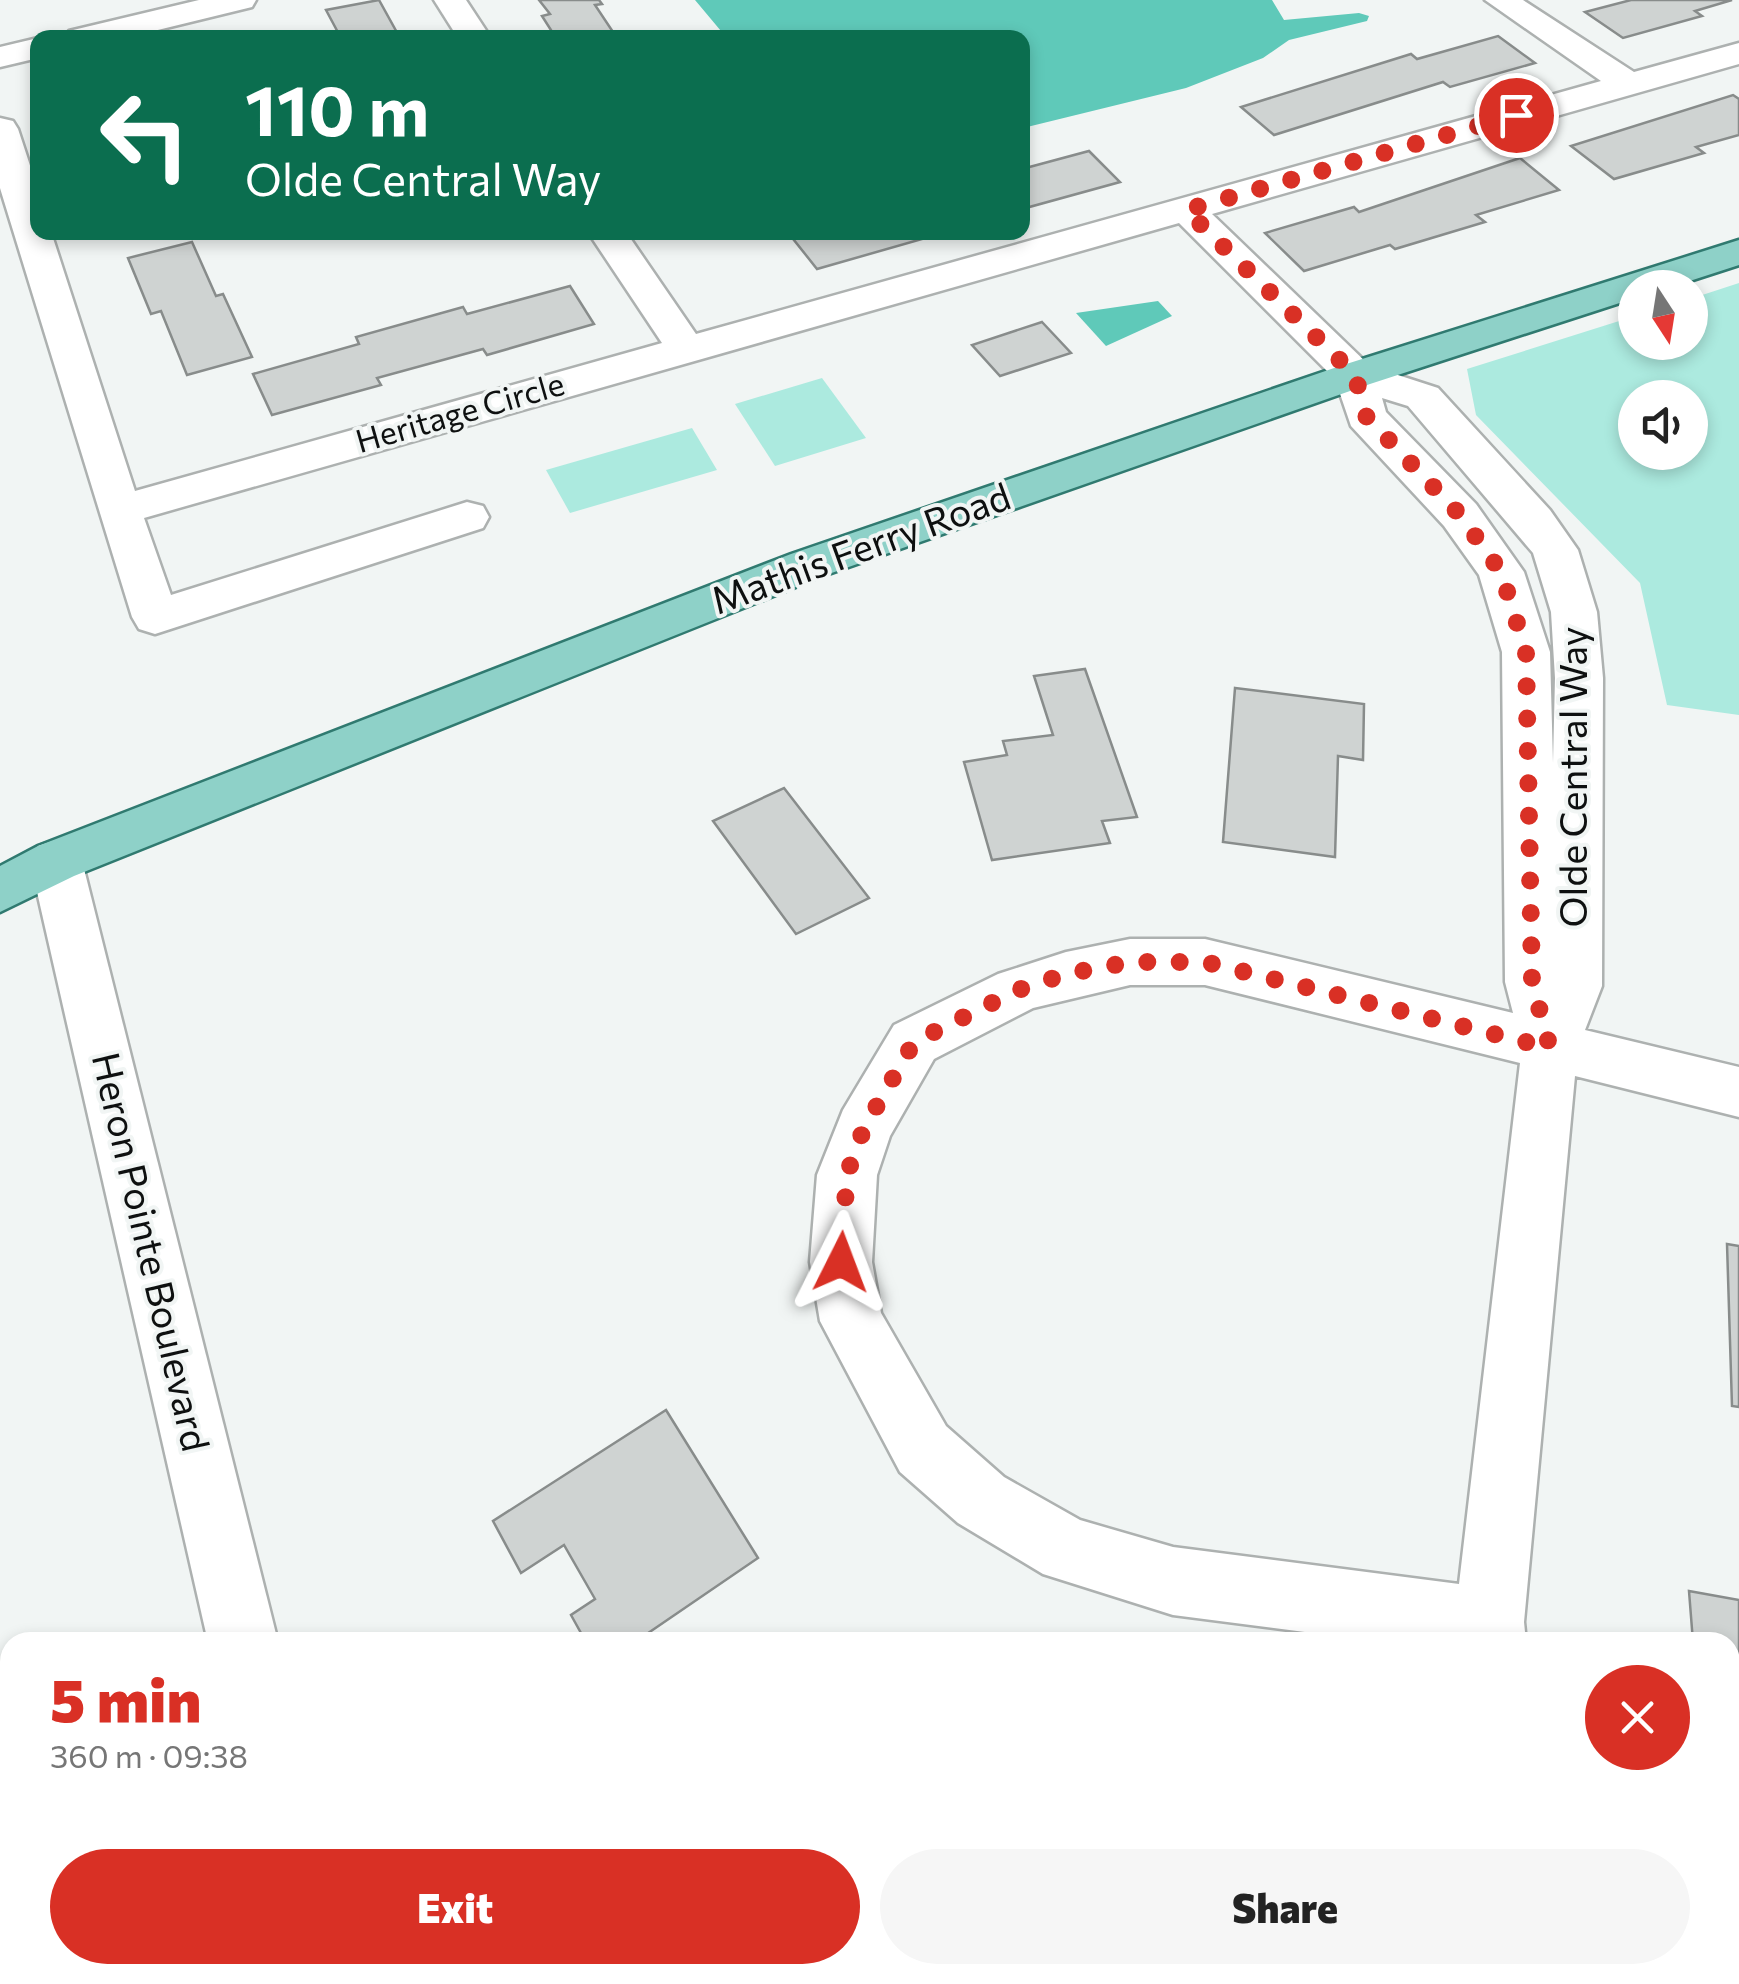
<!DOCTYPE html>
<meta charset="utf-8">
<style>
:root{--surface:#fff;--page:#f6f6f6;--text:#222;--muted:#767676;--accent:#d93025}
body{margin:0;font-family:Commissioner,sans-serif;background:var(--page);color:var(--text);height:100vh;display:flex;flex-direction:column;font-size:38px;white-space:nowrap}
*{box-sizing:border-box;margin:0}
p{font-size:32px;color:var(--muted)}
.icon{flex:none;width:55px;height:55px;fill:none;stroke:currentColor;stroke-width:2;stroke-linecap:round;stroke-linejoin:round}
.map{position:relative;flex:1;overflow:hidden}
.side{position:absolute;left:0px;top:1632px;width:1740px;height:352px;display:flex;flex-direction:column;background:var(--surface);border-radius:30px 30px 0 0;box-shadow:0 5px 15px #0003}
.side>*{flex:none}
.guide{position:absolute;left:30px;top:30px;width:1000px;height:210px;border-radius:20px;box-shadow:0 5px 15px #0003;background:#0b6e4f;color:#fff;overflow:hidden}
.needle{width:65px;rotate:168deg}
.controls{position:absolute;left:1618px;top:270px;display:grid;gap:20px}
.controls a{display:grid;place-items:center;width:90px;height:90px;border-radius:50%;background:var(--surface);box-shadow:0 5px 15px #0003;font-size:50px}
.pin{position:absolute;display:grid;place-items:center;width:85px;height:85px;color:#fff;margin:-42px;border:5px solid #fff;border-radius:50%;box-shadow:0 2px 10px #0007}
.me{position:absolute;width:110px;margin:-55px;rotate:3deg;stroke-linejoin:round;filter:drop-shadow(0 0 8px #0008)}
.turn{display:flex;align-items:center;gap:35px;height:210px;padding:0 50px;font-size:45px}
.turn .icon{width:130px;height:130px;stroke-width:2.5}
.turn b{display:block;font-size:70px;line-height:85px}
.round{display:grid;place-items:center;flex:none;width:105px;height:105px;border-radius:52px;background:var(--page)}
.headline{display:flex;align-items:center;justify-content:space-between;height:170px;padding:0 50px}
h1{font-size:60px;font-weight:800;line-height:75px;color:var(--accent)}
.action{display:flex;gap:20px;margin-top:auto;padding:20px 50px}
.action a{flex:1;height:115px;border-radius:60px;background:var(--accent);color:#fff;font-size:40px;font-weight:800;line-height:115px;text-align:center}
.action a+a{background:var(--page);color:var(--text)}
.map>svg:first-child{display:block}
</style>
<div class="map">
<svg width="1739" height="1984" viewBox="0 0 1739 1984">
<rect width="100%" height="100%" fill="#f1f5f4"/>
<g fill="#aceadf" fill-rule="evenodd">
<path d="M1739,283V715L1667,705L1640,583L1476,415L1467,369L1635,316V342H1690V299ZM1635,398H1690V452H1635Z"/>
<polygon points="822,378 866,438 775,466 735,404"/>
<polygon points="692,428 717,470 570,513 546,470"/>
</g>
<g fill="#5fc9b9">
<polygon points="695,0 1272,0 1284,20 1359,13 1369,16 1367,21 1289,40 1263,58 1186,88 1023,128 1022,38 726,37"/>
<polygon points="1158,301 1172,316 1106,346 1076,313"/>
</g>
<g fill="#cfd3d2" stroke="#888c8b" stroke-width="2.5">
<polygon points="379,0 400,38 341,38 326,10"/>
<polygon points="539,0 599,0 602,4 595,5 617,38 556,38 542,16 550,14"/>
<polygon points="1631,0 1732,0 1695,11 1702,16 1623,38 1585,12"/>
<polygon points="1498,36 1535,63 1450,87 1443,82 1274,135 1241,107 1411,54 1417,59"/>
<polygon points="1733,95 1739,99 1739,135 1696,147 1704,153 1614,179 1571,146"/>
<polygon points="1089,151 1120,182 1022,209 1022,169"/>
<polygon points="1520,158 1559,190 1476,215 1485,222 1395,249 1390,245 1304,271 1265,233 1354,207 1359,212"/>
<polygon points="799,232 918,232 922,239 817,269 790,235"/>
<polygon points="192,242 216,296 223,294 252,357 187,375 161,311 151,314 128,258"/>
<polygon points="570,286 594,324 487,355 483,349 377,378 381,385 272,415 253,374 359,344 356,337 463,307 467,314"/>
<polygon points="1042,322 1071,353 1000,376 972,345"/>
<polygon points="1085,669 1137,817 1102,821 1110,843 992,860 964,762 1007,755 1003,741 1053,735 1034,676"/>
<polygon points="1235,688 1364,704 1363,760 1338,756 1335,857 1223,842"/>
<polygon points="784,788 869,898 796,934 713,821"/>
<polygon points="1727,1244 1739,1246 1739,1407 1732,1406"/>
<polygon points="666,1410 758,1558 635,1642 586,1642 571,1615 595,1599 564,1545 521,1573 493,1521"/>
<polygon points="1689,1591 1739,1600 1739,1719 1730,1718 1730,1642 1693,1642"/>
<polygon points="1027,1975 1250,1975 1253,1984 1013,1984 1012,1980"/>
</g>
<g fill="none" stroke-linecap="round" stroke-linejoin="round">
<g stroke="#adb1b0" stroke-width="5">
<g id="minor">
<polygon points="199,0 256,0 252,7 125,38 65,38 69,31"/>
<polygon points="434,0 466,0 491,38 458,38"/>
<path d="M1485,0H1523L1634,72L1739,43V64L1212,214L1370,366L1438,388L1550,510L1578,550L1597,612L1603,678L1602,986L1585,1030L1739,1067V1117L1575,1076L1524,1622L1526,1642H1382L1173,1615L1043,1574L958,1523L900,1472L820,1321L810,1262L817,1175L843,1110L894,1025L998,974L1066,952L1130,939H1205L1513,1013L1505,982L1502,652L1479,575L1444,526L1351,426L1335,379L1179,223L144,518L171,595L467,502L483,506L489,517L483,528L155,634L139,629L132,617L0,188V118L13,121L18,129L38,190V232H51L135,491L662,343L588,232H626L696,334L1601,81ZM1382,398L1408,406L1533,553L1551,612L1555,678L1553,763L1550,652L1524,572L1476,504L1386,412ZM1130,985H1205L1520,1063L1459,1584L1173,1547L1080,1520L1004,1477L946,1426L881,1313L872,1262L877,1175L890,1136L934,1059L1033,1008Z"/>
<polygon points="38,38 38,58 0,67 0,47"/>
<polygon points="56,840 74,846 82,861 278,1642 208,1642 30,861 38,846"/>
<polygon points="284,1975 362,1975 364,1984 286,1984"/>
<polygon points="1488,1975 1566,1975 1567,1984 1489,1984"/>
</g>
</g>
<g stroke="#307a70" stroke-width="5">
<polygon id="major" points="1739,240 1739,265 1668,288 1635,288 1635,298 1370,384 823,576 74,876 0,912 0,866 38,846 791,554 1340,366"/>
</g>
<use href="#minor" fill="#fff" fill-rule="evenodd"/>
<use href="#major" fill="#8ed1c8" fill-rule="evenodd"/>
</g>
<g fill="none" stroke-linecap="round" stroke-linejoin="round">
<polyline stroke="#d93025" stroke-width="18" stroke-dasharray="0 32.4" points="841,1262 847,1174 864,1128 914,1042 1018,990 1066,974 1130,962 1205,962 1550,1048 1532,982 1526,652 1501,572 1460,515 1366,416 1355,375 1186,210 1516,115"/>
</g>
<g text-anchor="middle" stroke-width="8" stroke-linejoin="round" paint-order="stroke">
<g font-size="32" fill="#0e1010" stroke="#f1f5f4">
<text transform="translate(460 413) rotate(-16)" y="11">Heritage Circle</text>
</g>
<g font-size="38" fill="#0e1010" stroke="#f1f5f4">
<text transform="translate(861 549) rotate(-20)" y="13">Mathis Ferry Road</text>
<text transform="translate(1574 777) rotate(-90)" y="13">Olde Central Way</text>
<text transform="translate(150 1252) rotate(77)" y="13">Heron Pointe Boulevard</text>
</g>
</g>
</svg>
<div class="controls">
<a><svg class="needle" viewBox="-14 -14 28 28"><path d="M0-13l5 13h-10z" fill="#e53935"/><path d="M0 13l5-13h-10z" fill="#767676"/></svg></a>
<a><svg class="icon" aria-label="sound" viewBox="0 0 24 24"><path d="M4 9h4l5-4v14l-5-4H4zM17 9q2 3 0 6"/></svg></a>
</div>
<div class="pin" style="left:1516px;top:115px;background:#d93025"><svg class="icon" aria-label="arrive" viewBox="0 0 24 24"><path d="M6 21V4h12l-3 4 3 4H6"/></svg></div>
<svg class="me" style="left:841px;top:1262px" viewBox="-20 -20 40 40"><path d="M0-17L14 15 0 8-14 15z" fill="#d93025" stroke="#fff" stroke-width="4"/></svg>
<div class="guide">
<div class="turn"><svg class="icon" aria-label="left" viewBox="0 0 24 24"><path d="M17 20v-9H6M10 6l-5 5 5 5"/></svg><div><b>110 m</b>Olde Central Way</div></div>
</div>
<section class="side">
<div class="headline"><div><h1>5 min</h1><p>360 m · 09:38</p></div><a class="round" style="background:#d93025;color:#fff"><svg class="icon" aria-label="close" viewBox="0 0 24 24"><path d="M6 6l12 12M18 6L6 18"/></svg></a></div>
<div class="action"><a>Exit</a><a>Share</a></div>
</section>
</div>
